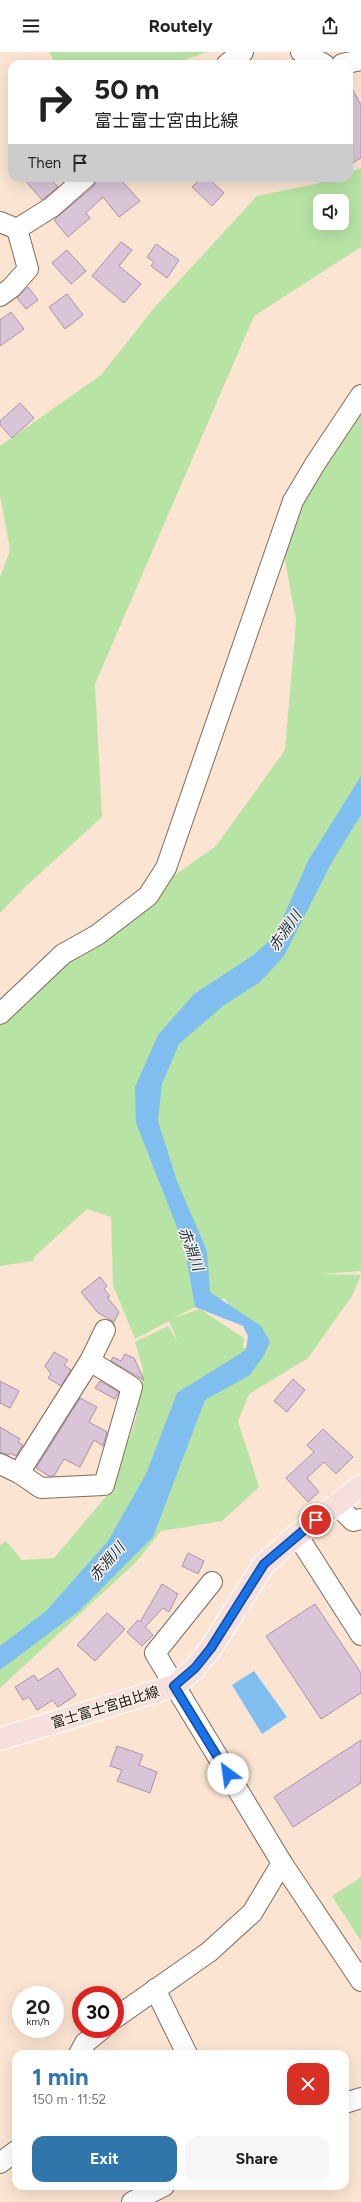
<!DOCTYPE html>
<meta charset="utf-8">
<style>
:root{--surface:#fff;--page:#f6f6f6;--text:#222;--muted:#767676;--accent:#3076ab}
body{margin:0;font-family:Figtree,"Noto Sans JP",sans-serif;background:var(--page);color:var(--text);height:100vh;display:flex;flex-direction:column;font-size:15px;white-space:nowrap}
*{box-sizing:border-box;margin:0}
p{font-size:13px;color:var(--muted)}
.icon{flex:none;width:22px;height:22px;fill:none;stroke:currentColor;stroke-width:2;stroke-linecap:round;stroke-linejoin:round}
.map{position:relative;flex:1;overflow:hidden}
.side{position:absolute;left:12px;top:1998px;width:337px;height:140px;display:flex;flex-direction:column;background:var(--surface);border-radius:12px;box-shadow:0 4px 16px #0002}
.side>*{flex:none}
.top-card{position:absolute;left:8px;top:8px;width:345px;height:122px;border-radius:12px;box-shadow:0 4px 16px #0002;background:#fff;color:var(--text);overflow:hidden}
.controls{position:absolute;left:313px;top:142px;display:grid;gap:8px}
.controls a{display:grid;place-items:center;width:36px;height:36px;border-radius:8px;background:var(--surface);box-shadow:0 4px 16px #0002;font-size:20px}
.speed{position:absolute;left:12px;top:1934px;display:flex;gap:8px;font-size:20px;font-weight:700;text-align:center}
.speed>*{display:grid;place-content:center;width:52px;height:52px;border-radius:50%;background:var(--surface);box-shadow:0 4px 16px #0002;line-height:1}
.speed small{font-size:10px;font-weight:400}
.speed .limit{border:6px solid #d22;background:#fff;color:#111}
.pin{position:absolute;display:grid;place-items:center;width:34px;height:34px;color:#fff;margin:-17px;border:2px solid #fff;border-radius:50%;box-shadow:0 1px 4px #0007}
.me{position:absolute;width:44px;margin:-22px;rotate:329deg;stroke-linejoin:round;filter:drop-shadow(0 0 3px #0008)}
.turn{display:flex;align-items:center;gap:14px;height:84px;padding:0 20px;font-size:18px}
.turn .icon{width:52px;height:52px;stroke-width:2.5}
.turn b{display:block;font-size:28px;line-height:34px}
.then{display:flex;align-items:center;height:38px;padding:0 20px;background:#0003;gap:8px;font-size:15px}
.round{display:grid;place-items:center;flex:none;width:42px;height:42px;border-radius:12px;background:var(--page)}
.overview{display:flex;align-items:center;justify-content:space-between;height:68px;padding:0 20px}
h1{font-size:24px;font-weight:700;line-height:30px;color:var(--accent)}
.primary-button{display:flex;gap:8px;margin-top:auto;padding:8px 20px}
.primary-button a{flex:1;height:46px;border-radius:12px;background:var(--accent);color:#fff;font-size:16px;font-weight:700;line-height:46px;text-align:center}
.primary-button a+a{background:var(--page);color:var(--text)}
header{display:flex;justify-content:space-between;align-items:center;height:52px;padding:0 20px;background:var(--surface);font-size:18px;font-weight:700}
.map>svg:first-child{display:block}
</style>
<header><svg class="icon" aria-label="menu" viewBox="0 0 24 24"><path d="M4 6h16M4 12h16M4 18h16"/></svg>Routely<svg class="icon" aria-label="share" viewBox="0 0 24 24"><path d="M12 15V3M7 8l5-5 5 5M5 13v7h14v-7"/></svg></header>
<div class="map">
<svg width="361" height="2150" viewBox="0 0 361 2150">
<rect width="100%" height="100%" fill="#fbe4d1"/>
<g fill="#b7e3a4" fill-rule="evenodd">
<polygon points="49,0 207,0 173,12 56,12"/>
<path d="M361,116V195L254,264L95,632L102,765L24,836L0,861V525L10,498L0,443V394L101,323L154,256L257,144L316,132L333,126H349V120ZM320,149H342V171H320Z"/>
<path d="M361,356V1219L322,1222L361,1223L352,1244L308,1306L249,1342L238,1369L259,1435L222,1469L161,1479L137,1509L0,1636V1493L6,1489L22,1508L54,1506L109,1441L117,1422L136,1366L143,1317L135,1290L168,1274L178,1290L169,1269L135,1287L113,1233L111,1165L87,1157L34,1205L33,1209L0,1214V958L63,902L216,794L285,698L296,569L284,502L300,450ZM225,1247L257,1294L243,1296L244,1286L200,1257L173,1266L209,1248Z"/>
<polygon points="361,1825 361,1889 332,1844"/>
</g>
<g fill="#80bef0">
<polygon points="361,724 361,763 333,808 284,904 260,930 223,954 179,992 162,1032 158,1069 177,1129 207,1199 210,1240 261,1274 270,1290 264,1303 250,1323 205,1348 153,1485 79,1559 0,1618 0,1594 46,1559 108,1489 146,1422 177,1341 246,1298 248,1284 243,1274 195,1255 184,1193 136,1071 135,1035 158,983 194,942 252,904 275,884 308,809"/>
<polygon points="254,1619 287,1665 262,1682 232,1633"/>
</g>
<g fill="#d9c4d8" stroke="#a793a6">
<polygon points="349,31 361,53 361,106 349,113"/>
<polygon points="23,126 50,126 58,135 42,148"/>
<polygon points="98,126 119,126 140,149 119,165 103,145 86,161 90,166 68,185 54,168 93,135"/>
<polygon points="201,126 208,126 224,141 212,154 192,135"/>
<polygon points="121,190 132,198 119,214 141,232 124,251 92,224"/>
<polygon points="156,192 179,208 167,226 151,214 154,210 147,205"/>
<polygon points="67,198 86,219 71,232 52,211"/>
<polygon points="28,235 38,248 26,257 17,246"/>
<polygon points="67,242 83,263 65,277 49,255"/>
<polygon points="11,260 24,277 0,294 0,268"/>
<polygon points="20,351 34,366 12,386 0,373 0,369"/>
<polygon points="100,1225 107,1234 104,1237 110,1244 107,1245 119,1260 114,1270 97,1260 81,1240"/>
<polygon points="54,1300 68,1308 64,1313 71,1318 61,1334 48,1326 51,1322 45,1314"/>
<polygon points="125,1302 134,1306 144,1328 111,1309 113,1305 121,1309"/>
<polygon points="293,1327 305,1338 287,1360 274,1349"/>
<polygon points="0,1329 19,1339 10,1356 0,1351"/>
<polygon points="100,1329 119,1340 115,1347 95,1336"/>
<polygon points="80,1346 97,1355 89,1370 107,1380 103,1394 94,1388 80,1415 64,1407 54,1424 49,1424 36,1416"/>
<polygon points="0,1375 20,1387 18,1390 23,1393 16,1404 10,1401 9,1403 0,1400"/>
<polygon points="323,1377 353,1405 336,1422 324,1410 307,1426 319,1440 308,1450 286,1426 314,1400 307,1393"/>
<polygon points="188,1501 204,1509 198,1522 182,1514"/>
<polygon points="162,1532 178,1542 169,1560 163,1556 145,1575 153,1583 142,1594 127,1580 138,1568 140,1570"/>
<polygon points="315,1552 361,1621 361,1641 321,1667 266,1584"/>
<polygon points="107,1561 125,1577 95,1609 77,1593"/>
<polygon points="58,1616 76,1643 58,1655 53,1648 37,1658 29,1645 23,1648 15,1635 34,1623 38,1629"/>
<polygon points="361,1688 361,1731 293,1775 274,1745"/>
<polygon points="117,1694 143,1703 139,1713 157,1720 150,1741 117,1729 122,1718 110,1714"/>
</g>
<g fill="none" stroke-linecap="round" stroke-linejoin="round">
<g stroke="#806b5b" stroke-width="22">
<g id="minor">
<polyline points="301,0 324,12"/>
<polyline points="227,12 243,0"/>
<polyline points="342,12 361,8"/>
<polyline points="0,170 17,177"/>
<polyline points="17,177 52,155 85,126"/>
<polyline points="0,244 11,236 28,217 17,177"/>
<polyline points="0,962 63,902 97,883 148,844 166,816 293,449 315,412 361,343"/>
<polyline points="0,1412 19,1421 41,1436 104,1433 132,1335 90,1309"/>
<polyline points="19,1421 90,1309 105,1278"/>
<polyline points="336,1452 353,1469 361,1467"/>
<polyline points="297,1483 361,1583"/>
<polyline points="212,1530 155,1601 282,1811 361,1929"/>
<polyline points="155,1937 187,2002"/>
<polyline points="115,1966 209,1900 252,1861 282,1811"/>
<polyline points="79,2002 85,1991 102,1977"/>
<polyline points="345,2051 361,2046"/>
<polyline points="0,2111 16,2099"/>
<polyline points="132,2150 164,2134"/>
</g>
</g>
<g stroke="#fff" stroke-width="24">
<polyline id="major" points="0,1687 174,1634 195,1616 211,1596 264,1512 297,1483 361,1434"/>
</g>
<use href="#minor" stroke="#fff" stroke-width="20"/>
<use href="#major" stroke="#f7dfdb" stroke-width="22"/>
</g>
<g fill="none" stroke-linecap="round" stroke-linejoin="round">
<g stroke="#114b97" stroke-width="10">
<polyline id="route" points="228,1722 174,1634 195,1616 211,1596 264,1512 316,1468"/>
</g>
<use href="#route" stroke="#1a73e8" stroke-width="7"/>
</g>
<g text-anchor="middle" stroke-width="3" stroke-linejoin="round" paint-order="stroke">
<g font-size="14" fill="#1c140d" stroke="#fdf4ec">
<text transform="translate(105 1655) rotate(-17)" y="5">富士富士宮由比線</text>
</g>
<g font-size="15" font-style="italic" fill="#112d41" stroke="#fdf4ec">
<text transform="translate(285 879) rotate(-55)" y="5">赤淵川</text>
<text transform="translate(191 1197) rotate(70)" y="5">赤淵川</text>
<text transform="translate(107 1510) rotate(-49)" y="5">赤淵川</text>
</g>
</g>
</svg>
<div class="controls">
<a><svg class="icon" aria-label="sound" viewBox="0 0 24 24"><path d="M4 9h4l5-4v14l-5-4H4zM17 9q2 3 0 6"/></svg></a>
</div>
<div class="speed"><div>20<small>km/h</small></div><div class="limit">30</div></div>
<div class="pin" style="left:316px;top:1468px;background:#d93025"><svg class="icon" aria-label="arrive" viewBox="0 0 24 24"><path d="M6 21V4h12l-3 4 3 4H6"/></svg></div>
<svg class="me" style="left:228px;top:1722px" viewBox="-20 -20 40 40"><circle r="19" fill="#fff"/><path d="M0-13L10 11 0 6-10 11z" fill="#1a73e8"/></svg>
<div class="top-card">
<div class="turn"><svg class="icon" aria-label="right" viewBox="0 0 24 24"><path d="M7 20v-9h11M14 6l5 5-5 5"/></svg><div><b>50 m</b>富士富士宮由比線</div></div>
<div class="then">Then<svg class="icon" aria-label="arrive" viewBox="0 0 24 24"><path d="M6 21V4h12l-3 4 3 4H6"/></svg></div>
</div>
<section class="side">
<div class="overview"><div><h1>1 min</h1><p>150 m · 11:52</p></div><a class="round" style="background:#d93025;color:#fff"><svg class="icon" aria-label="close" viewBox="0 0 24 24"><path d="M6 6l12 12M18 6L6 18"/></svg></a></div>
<div class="primary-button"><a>Exit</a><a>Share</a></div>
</section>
</div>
